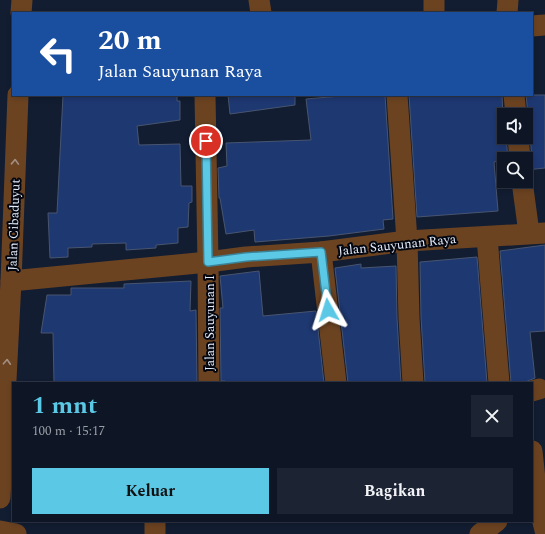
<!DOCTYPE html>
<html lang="id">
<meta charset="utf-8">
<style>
:root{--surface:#0e1626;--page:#1c2332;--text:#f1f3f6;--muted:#9b9fa7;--line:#2e3543;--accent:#5bc8e6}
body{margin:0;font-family:Spectral,serif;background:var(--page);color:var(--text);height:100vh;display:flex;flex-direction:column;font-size:15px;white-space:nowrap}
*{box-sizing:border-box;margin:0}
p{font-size:13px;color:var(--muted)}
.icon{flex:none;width:22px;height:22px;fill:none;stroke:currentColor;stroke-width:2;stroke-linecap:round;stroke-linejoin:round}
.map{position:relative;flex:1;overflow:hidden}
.side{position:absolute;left:12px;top:382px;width:521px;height:140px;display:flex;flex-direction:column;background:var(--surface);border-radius:0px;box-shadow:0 2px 6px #0003,0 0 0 1px var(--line)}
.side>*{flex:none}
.top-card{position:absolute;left:12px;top:12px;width:521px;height:84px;border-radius:0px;box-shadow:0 2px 6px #0003,0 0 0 1px var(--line);background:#1a4fa0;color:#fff;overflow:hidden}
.buttons{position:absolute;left:497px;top:108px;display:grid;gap:8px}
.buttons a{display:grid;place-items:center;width:36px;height:36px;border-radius:0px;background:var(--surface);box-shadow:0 2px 6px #0003,0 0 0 1px var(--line);font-size:20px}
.pin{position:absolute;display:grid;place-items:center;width:34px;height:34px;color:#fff;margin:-17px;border:2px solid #fff;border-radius:50%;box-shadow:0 1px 4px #0007}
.me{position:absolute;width:44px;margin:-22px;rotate:354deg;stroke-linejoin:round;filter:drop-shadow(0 0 3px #0008)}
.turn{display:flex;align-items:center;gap:14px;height:84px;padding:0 20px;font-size:18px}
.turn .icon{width:52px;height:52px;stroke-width:2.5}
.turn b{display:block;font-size:28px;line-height:34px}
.round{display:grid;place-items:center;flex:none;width:42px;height:42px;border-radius:0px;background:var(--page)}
.head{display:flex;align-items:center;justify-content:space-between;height:68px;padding:0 20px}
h1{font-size:24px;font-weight:700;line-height:30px;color:var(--accent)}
.button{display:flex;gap:8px;margin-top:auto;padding:8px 20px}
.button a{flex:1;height:46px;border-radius:0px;background:var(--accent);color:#111;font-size:16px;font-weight:700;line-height:46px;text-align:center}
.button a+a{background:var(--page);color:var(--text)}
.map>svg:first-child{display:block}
</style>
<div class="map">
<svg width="545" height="534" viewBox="0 0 545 534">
<rect width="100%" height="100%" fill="#121d32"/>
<g fill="#1e3872" stroke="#48556f">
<polygon points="63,95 177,95 177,101 180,101 180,120 137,126 139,145 180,144 181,186 192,186 192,202 189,203 188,227 178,228 178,243 156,245 156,248 126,250 126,243 92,244 92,247 68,248 68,257 50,258 48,213 57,213"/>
<polygon points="228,95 295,95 295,105 230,114"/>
<polygon points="352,95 385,95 393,219 383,220 384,229 329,236 255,242 254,230 226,234 220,198 219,198 218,168 227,166 226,143 311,140 306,99"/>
<polygon points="409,95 502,95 504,137 506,137 508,159 494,162 498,211 417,217"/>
<polygon points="526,95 545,95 545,168 526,170 531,164 532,158 530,136 526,129 528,114"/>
<polygon points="545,245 545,331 530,332 535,378 523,383 511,383 500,251"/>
<polygon points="477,257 487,383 425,383 421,317 420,262"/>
<polygon points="361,264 361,268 396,266 397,318 401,383 348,383 335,268"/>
<polygon points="259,271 263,316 316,311 324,383 225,383 225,381 221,381 220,308 223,308 220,276"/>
<polygon points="191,281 190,311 196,310 197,383 54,383 53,333 41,333 47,295 71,295 71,288 124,288 124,284"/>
</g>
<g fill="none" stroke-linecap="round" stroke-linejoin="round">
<g stroke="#6c4321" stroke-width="21">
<polyline points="259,0 261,13"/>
<polyline points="434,0 434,13"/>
<polyline points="21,13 22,0"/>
<polyline points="507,13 508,0"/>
<polyline points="532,26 545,25"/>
<polyline points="205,95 208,262 209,383"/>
<polyline points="397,95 407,241 409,318 413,383"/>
<polyline points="514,95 516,115"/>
<polyline points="518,137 520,159"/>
<polyline points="522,181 529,233"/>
<polyline points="487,237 499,383"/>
<polyline points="321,252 336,383"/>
<polyline points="11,281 208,262 246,257 321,252 407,241 545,233"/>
<polyline points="532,391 539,389"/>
<polyline points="532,451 537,498 545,530"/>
<polyline points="0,498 11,281 18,95"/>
<polyline points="0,531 16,534"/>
<polyline points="155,534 155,521"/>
<polyline points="480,534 497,521"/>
</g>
</g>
<defs><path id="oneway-chevron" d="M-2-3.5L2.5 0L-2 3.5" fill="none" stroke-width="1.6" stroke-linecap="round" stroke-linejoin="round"/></defs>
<g stroke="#a28f83">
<use href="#oneway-chevron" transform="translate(15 162) rotate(-88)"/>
<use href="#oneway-chevron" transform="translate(7 362) rotate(-87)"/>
</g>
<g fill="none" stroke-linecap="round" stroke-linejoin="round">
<g stroke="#3b8296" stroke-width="10">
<polyline id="route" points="206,141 208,262 246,257 321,252 328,310"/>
</g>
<use href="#route" stroke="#5bc8e6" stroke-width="7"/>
</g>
<g text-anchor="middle" stroke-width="4" stroke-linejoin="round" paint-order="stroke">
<g font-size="13" fill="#e3ebfa" stroke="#040710">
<text transform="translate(13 225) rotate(-88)" y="5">Jalan Cibaduyut</text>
<text transform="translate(397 244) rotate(-6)" y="5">Jalan Sauyunan Raya</text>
<text transform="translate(209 323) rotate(-90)" y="5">Jalan Sauyunan I</text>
</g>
</g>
</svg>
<div class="buttons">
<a><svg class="icon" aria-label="sound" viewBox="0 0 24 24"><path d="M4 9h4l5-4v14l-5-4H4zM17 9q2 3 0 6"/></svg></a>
<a><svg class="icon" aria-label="search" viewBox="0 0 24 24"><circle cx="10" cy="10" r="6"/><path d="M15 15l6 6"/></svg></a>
</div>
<div class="pin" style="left:206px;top:141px;background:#d93025"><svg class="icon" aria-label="arrive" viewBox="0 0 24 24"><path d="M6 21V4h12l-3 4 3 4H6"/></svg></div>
<svg class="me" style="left:328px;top:310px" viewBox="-20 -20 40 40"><path d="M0-17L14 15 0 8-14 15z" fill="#5bc8e6" stroke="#fff" stroke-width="4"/></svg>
<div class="top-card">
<div class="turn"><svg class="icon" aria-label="left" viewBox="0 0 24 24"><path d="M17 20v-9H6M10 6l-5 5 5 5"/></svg><div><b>20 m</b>Jalan Sauyunan Raya</div></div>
</div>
<section class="side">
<div class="head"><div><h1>1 mnt</h1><p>100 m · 15:17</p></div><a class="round"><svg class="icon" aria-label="close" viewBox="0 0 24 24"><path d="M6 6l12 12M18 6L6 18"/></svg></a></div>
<div class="button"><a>Keluar</a><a>Bagikan</a></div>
</section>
</div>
